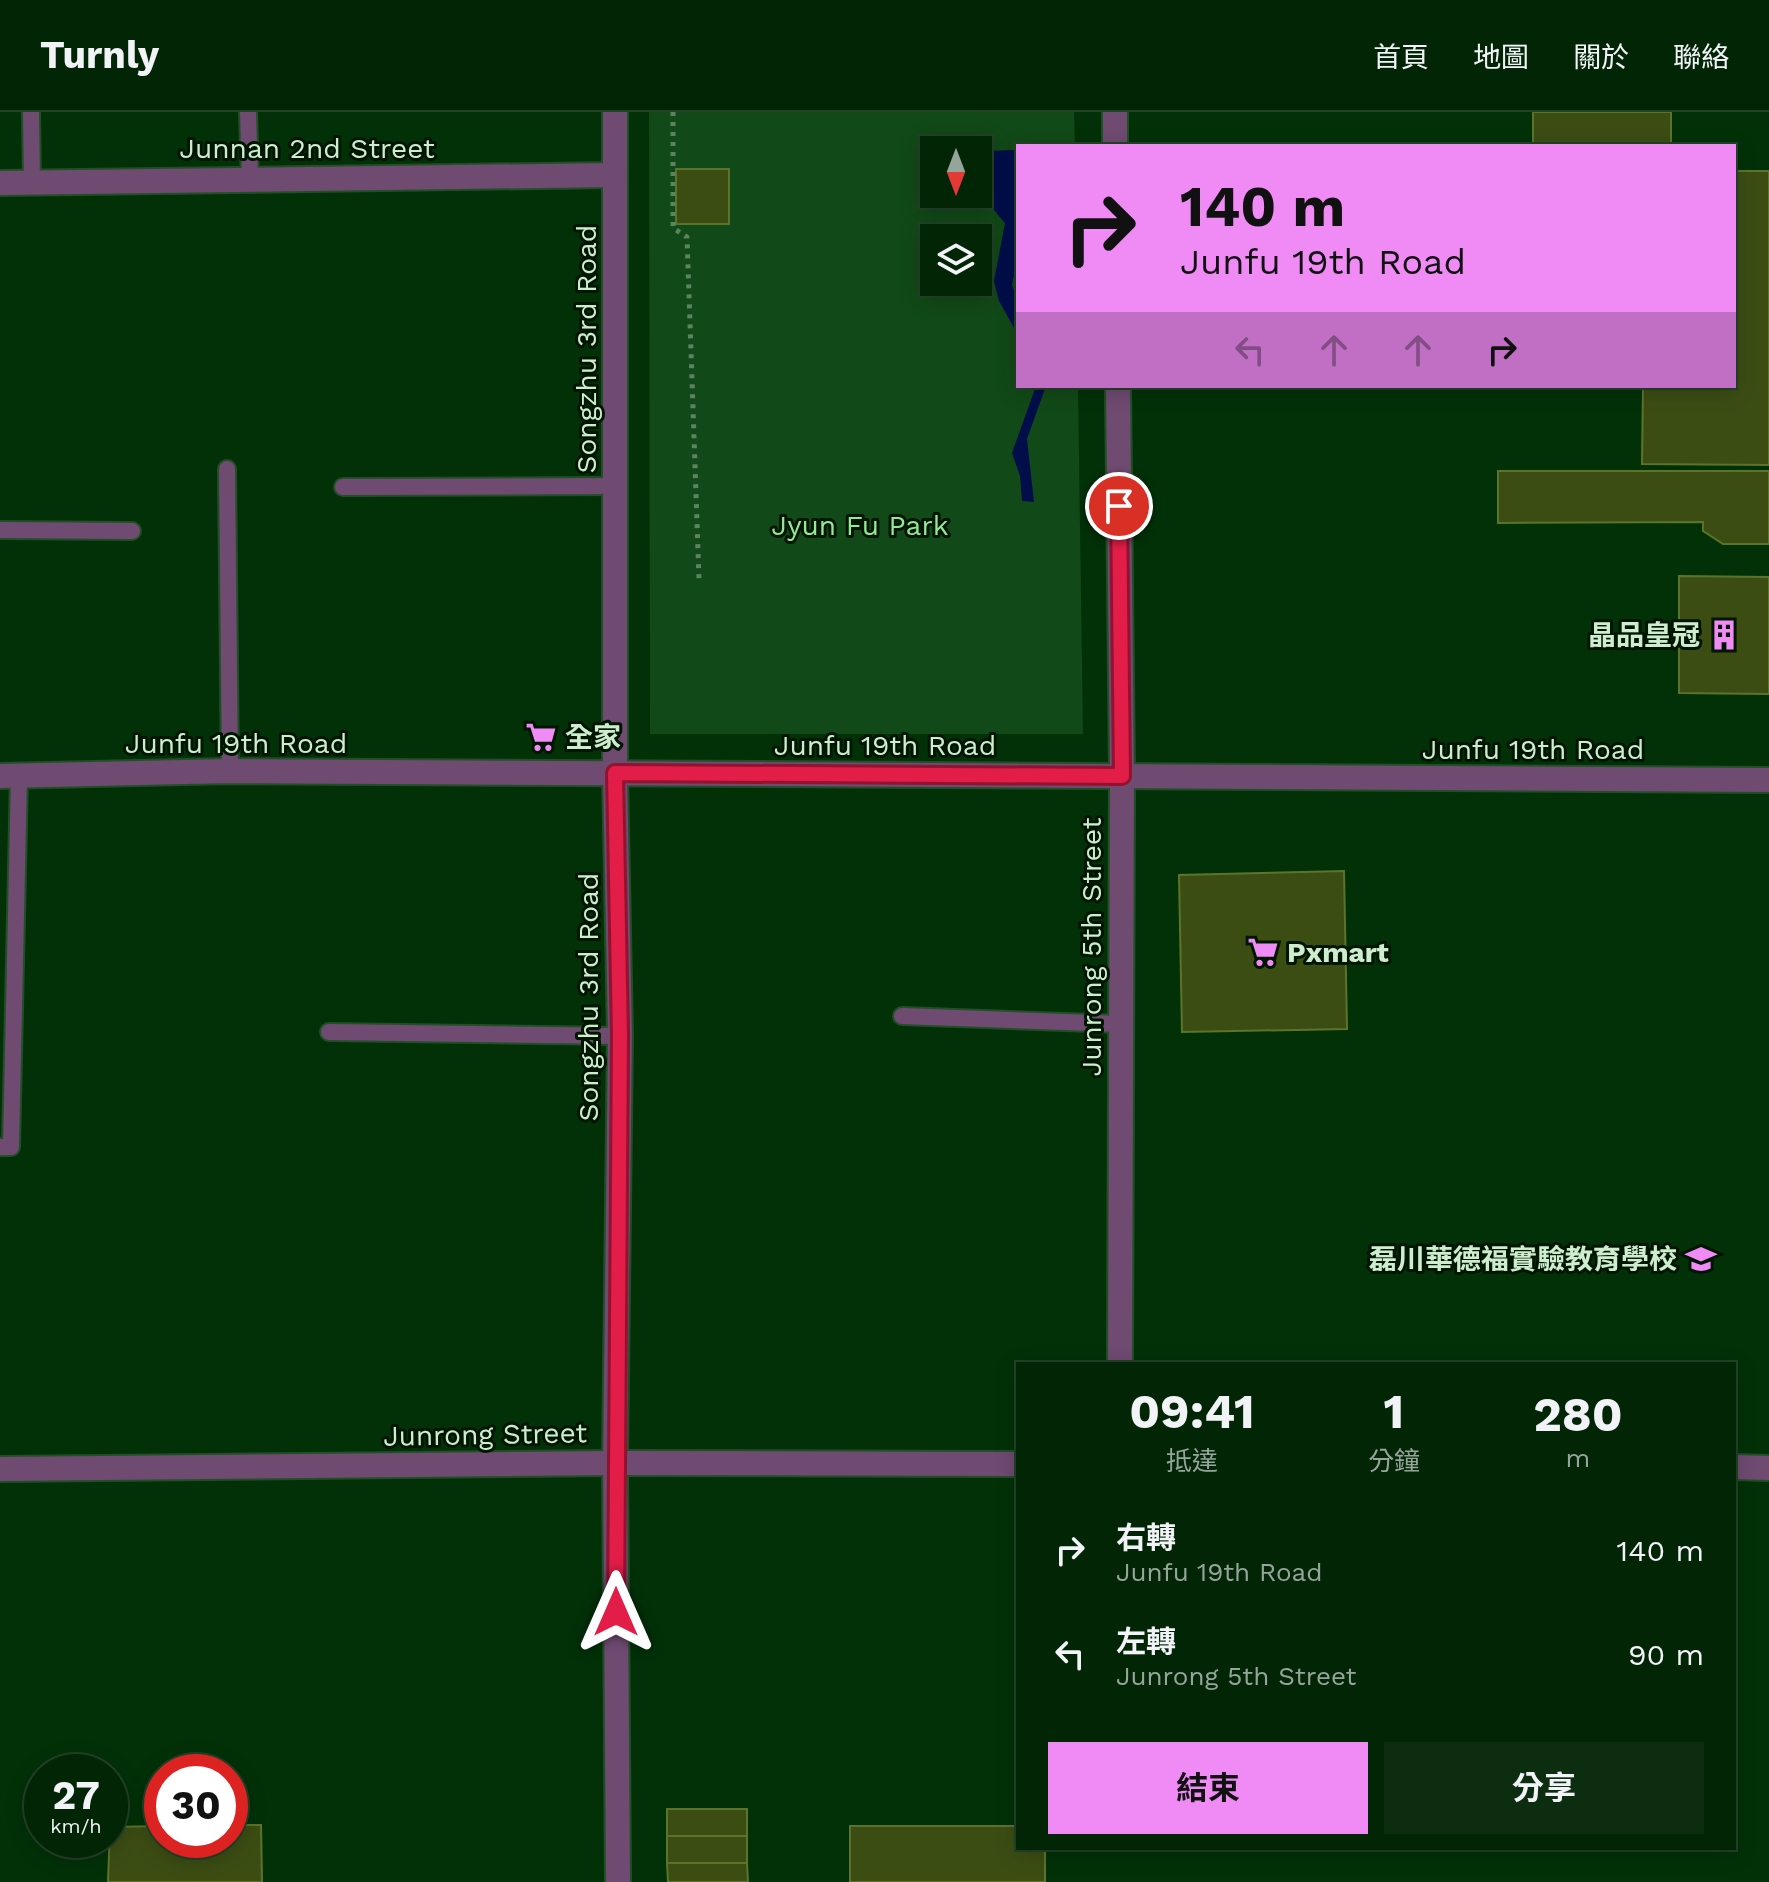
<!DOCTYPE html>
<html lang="zh-TW">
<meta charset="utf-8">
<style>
:root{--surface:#022506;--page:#0c2d10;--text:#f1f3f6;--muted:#96a59b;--line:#234228;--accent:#f08bf6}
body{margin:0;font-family:"Work Sans","Noto Sans TC",sans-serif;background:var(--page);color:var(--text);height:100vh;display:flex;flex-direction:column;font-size:30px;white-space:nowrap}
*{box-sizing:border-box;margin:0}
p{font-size:26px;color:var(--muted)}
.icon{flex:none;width:44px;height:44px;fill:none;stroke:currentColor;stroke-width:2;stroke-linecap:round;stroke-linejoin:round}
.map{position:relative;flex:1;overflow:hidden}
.panel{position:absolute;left:1016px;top:1250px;width:720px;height:488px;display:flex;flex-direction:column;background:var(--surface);border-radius:0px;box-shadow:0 4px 20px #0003,0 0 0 2px var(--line)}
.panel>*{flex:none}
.banner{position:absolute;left:1016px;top:32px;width:720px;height:244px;border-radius:0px;box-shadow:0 4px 20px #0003,0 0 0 2px var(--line);background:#f08bf6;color:#111;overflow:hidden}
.needle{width:52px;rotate:180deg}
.controls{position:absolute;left:920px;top:24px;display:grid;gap:16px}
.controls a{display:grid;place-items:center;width:72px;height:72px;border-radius:0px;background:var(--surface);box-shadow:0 4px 20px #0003,0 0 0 2px var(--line);font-size:40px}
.speed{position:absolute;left:24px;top:1642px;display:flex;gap:16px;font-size:40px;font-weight:700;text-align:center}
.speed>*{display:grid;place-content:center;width:104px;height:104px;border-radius:50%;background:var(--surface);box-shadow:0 4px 20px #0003,0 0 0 2px var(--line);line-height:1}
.speed small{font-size:20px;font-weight:400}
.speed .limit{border:12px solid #d22;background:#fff;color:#111}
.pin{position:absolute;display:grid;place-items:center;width:68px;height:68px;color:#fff;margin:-34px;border:4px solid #fff;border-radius:50%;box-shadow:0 2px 8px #0007}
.me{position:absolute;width:88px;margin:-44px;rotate:0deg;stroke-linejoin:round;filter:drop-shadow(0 0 6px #0008)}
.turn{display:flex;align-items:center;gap:28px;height:168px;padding:0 32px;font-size:36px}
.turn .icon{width:104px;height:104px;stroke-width:2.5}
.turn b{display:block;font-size:56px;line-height:68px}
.lanes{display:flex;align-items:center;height:76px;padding:0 32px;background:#0003;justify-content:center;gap:40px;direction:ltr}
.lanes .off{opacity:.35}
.eta{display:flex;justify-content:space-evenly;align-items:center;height:136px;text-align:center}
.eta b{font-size:48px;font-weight:700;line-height:56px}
.action{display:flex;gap:16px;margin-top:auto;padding:16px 32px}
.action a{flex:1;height:92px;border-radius:0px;background:var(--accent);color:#111;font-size:32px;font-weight:700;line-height:92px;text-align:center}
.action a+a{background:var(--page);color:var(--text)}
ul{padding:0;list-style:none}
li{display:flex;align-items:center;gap:24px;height:104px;padding:0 32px}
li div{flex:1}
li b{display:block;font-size:30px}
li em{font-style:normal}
header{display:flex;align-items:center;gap:48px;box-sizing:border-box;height:112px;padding:0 40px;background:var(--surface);border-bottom:2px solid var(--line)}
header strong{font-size:38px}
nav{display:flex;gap:44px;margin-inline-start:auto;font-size:28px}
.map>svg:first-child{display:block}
</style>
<header>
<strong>Turnly</strong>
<nav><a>首頁</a><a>地圖</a><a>關於</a><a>聯絡</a></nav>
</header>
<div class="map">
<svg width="1769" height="1770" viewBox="0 0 1769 1770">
<rect width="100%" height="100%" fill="#023108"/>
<path fill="#124918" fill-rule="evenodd" d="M649,0H1074L1075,34H1018V274H1078L1083,622H650ZM934,38H978V82H934ZM934,126H978V170H934Z"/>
<g fill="#020e4a">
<path d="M1013,38L1018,40V145L1012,173L1018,189V223L999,189L994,169L1005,111C987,90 966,65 990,39Z"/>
<polygon points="1036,274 1046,274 1027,327 1034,390 1022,389 1020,364 1012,341"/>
</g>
<g fill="#3c4d14" stroke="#5c742a" stroke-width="2">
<rect x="1533" y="0" width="138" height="34"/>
<rect x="676" y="57" width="53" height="55"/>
<polygon points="1734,59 1769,59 1769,353 1642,352 1643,274 1734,274"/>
<polygon points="1498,359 1769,359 1769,432 1723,432 1703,419 1703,410 1498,411"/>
<polygon points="1679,464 1769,465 1769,582 1679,581"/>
<polygon points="1344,759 1347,917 1182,920 1179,763"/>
<rect x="667" y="1697" width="80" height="27"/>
<polygon points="230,1713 261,1713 262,1770 108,1770 110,1715 162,1714 162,1728 230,1728"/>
<polygon points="850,1714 1018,1714 1018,1736 1045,1736 1045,1770 850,1770"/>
<rect x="667" y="1724" width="80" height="27"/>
<polygon points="667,1751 747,1751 748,1770 668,1770"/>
</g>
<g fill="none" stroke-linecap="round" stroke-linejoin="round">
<g stroke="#234f28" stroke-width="20">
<g id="lane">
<polyline points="31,0 32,71"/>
<polyline points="248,0 250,67"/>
<polyline points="227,357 230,659"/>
<polyline points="343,375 617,374"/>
<polyline points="0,418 132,419"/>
<polyline points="902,904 1121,912"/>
<polyline points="329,920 620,924"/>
<polyline points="0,1035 11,1035 19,664"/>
</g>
</g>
<g stroke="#234f28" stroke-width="28">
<g id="street">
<polyline points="615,0 615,661 620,924 615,1351 618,1770"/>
<polyline points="1115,0 1115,34"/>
<polyline points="0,71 614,63"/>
<polyline points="1118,274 1122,664 1120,1252"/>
<polyline points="0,664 230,659 1769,668"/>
<polyline points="1734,1355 1769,1356"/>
<polyline points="0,1357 615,1351 1018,1352"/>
</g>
</g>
<polyline stroke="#5c8460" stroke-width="5" stroke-dasharray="4 6" stroke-linecap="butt" points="673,0 673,116 687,125 699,468"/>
<use href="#lane" stroke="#6f4a71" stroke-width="16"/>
<use href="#street" stroke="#6f4a71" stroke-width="24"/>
</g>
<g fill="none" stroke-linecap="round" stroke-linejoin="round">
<g stroke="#92132f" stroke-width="20">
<polyline id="route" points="616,1500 620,924 615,661 1122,664 1119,394"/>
</g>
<use href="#route" stroke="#e11d48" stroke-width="14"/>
</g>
<defs>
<g id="building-bare" transform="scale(2.4)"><path d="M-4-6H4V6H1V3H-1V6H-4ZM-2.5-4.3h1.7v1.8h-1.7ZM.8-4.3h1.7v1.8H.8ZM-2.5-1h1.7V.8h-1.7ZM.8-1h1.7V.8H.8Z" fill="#f08bf6" stroke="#011602" stroke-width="2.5" paint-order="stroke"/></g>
<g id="supermarket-bare" transform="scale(2.4)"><path d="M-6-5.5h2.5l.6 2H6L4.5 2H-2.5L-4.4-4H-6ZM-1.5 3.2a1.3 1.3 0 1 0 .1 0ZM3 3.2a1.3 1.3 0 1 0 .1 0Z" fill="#f08bf6" stroke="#011602" stroke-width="2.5" paint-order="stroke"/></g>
<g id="school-bare" transform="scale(2.4)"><path d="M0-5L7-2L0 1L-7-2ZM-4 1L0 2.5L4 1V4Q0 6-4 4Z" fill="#f08bf6" stroke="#011602" stroke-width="2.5" paint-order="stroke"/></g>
</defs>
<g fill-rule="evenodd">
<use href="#building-bare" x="1724" y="523"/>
<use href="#supermarket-bare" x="541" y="625"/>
<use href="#supermarket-bare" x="1263" y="840"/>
<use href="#school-bare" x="1701" y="1147"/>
</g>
<g text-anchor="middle" stroke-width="6" stroke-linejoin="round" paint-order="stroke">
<g font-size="28" fill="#ceecce" stroke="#011602">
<text x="307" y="46">Junnan 2nd Street</text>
<text transform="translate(586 237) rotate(-90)" y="10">Songzhu 3rd Road</text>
<text x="236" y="641">Junfu 19th Road</text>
<text x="885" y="643">Junfu 19th Road</text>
<text x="1533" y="647">Junfu 19th Road</text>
<text transform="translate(1091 835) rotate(-90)" y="10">Junrong 5th Street</text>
<text transform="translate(588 885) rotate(-90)" y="10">Songzhu 3rd Road</text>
<text transform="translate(485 1322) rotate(-1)" y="10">Junrong Street</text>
</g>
<g font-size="28" fill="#93e996" stroke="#011602">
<text x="860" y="423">Jyun Fu Park</text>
</g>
<g font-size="28" font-weight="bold" fill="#ceecce" stroke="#011602" text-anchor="end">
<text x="1700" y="533">晶品皇冠</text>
<text x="565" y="635" text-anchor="start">全家</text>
<text x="1287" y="850" text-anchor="start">Pxmart</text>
<text x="1677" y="1157">磊川華德福實驗教育學校</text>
</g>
</g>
</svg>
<div class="controls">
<a><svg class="needle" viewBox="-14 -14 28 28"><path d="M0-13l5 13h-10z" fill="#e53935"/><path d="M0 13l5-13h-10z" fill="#96a59b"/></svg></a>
<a><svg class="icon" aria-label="layers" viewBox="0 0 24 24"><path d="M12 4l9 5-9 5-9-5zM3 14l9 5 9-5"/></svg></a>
</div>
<div class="speed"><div>27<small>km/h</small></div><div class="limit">30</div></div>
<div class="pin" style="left:1119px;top:394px;background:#d93025"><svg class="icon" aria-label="arrive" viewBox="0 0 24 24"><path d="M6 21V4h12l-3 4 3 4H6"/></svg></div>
<svg class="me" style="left:616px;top:1500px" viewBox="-20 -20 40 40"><path d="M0-17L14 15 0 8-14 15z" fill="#e11d48" stroke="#fff" stroke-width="4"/></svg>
<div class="banner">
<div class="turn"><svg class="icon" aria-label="right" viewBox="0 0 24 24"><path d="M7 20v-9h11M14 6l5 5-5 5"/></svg><div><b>140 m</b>Junfu 19th Road</div></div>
<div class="lanes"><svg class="icon off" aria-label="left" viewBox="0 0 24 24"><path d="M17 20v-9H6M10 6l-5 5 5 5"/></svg><svg class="icon off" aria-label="ahead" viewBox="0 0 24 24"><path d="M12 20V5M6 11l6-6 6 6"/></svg><svg class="icon off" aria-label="ahead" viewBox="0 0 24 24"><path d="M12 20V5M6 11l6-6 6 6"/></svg><svg class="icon" aria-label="right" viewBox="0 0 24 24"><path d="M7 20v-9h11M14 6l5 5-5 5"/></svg></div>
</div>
<section class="panel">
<div class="eta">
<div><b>09:41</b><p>抵達</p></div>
<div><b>1</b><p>分鐘</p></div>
<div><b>280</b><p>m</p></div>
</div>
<ul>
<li><svg class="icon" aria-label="right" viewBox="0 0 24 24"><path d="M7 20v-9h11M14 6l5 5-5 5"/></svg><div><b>右轉</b><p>Junfu 19th Road</p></div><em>140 m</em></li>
<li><svg class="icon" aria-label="left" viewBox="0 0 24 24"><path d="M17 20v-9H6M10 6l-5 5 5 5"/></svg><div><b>左轉</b><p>Junrong 5th Street</p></div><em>90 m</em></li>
</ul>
<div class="action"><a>結束</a><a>分享</a></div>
</section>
</div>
